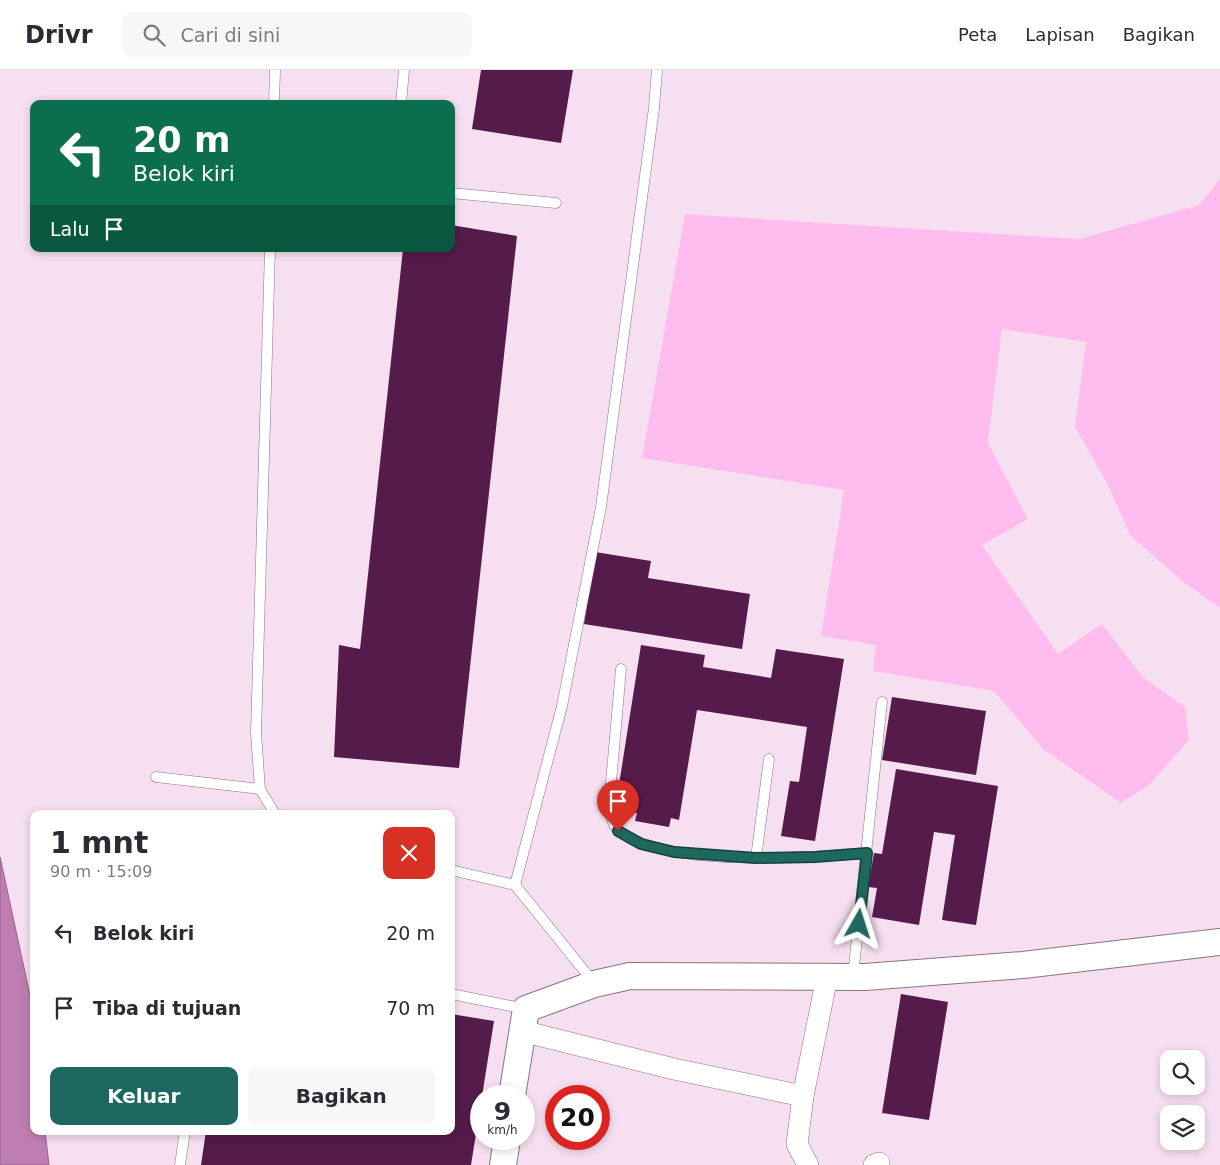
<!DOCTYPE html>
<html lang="id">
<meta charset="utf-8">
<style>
:root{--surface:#fff;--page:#f7f7f7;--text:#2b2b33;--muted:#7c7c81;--line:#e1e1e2;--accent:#1f6860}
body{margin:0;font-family:"DejaVu Sans",sans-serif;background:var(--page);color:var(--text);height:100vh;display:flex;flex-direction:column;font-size:19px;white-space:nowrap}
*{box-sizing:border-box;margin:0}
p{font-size:16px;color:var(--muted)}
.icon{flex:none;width:28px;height:28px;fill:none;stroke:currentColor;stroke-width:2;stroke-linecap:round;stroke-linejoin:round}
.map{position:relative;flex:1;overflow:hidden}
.side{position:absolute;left:30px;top:740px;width:425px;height:325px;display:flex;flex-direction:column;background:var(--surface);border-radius:10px;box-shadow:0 2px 8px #0003}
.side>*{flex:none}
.hud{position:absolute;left:30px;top:30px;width:425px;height:152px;border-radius:10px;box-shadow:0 2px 8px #0003;background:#0b6e4f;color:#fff;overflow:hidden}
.controls{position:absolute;left:1160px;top:980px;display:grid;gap:10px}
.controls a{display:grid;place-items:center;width:45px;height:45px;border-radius:10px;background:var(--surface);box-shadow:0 2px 8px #0003;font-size:25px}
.speed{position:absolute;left:470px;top:1015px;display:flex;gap:10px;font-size:25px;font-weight:700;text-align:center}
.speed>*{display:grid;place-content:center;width:65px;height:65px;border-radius:50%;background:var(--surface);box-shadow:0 2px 8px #0003;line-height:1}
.speed small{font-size:12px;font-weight:400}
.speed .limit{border:8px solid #d22;background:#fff;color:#111}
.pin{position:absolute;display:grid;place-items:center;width:42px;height:42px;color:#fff;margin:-51px -21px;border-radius:50% 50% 50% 0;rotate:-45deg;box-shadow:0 0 5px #0007}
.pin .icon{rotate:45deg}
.me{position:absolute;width:55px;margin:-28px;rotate:6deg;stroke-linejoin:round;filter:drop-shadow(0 0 4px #0008)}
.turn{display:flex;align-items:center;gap:18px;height:105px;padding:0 20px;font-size:22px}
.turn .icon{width:65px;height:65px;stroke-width:2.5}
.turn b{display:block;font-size:35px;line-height:42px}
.then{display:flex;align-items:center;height:48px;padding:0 20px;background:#0003;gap:10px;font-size:19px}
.round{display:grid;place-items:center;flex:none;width:52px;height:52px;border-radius:10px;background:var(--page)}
.head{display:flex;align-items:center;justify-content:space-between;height:85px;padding:0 20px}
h1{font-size:30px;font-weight:700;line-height:38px}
.action{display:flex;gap:10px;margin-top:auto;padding:10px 20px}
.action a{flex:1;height:58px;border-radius:10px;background:var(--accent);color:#fff;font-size:20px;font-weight:700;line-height:58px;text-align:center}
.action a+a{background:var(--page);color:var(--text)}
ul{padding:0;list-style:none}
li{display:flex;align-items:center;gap:15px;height:75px;padding:0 20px}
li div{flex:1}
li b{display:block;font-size:19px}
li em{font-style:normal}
header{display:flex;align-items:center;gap:30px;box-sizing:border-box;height:70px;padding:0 25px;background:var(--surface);border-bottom:1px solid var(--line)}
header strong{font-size:24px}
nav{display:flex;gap:28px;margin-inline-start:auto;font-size:18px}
.search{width:350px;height:45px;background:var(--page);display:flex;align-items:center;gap:12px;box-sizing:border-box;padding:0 18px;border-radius:10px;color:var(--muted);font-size:19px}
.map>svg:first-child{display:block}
</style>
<header>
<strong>Drivr</strong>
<div class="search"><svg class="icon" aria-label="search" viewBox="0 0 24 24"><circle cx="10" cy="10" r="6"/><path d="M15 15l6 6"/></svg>Cari di sini</div>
<nav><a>Peta</a><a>Lapisan</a><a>Bagikan</a></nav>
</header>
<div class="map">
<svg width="1220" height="1095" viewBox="0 0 1220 1095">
<rect width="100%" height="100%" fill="#f6dff0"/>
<polygon fill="#febcef" points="1220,109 1220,538 1182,511 1130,465 1108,415 1075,357 1086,272 1002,259 988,373 1028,449 982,475 1058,584 1102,554 1143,607 1185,637 1189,670 1149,715 1121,733 1043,679 994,621 873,601 876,575 821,566 844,420 642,388 685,144 1079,169 1199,135"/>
<polygon fill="#bf7eb1" stroke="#936389" points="0,787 31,930 34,959 34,1061 45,1061 49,1095 0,1095"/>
<g fill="#541b4b">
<polygon points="481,0 573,0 561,73 472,59"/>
<polygon points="451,155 517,166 459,698 334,687 339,575 360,579 403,179 451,179"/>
<polygon points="595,482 651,491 648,508 750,524 742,579 584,554"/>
<polygon points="641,575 705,585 703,597 771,608 776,579 844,589 815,771 781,766 790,711 799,712 807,657 697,640 679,750 671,748 669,757 635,751 637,743 615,740"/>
<polygon points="892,627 986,641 976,705 882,690"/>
<polygon points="896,699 998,716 976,855 942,850 955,765 934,762 919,855 872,847 877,818 868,817 874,783 882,784"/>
<polygon points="901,924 948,932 929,1050 882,1043"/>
<polygon points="451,944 494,951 471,1095 201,1095 206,1061 451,1061"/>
</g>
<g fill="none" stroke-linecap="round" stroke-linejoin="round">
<g stroke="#877382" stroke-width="11">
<g id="service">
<polyline points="274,34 275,0"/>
<polyline points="401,34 404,0"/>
<polyline points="451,123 556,133"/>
<polyline points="270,179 256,663 260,719 275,744"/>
<path d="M621,599L609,735C611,744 612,756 620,762C667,797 808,788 867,783"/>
<polyline points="156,707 260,719"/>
<polyline points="756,788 769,689"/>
<polyline points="451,800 515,815"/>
<polyline points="853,906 882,632"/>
<polyline points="594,913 515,815 562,636 601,437 654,38 657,0"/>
<polyline points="451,924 526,939"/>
<polyline points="180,1095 185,1061"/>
</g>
</g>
<g stroke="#877382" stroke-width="22">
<g id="minor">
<polyline points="522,961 674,999 803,1026 827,907"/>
<polyline points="803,1026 797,1074 808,1095"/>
<polyline points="874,1095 879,1093"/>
</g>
</g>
<g stroke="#877382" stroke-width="28">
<g id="tertiary">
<polyline points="512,1026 526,939 594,914 630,906 865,907 1023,895 1220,872"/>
<polyline points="503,1095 507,1069"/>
</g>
</g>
<use href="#service" stroke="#fff" stroke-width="10"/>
<use href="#minor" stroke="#fff" stroke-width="21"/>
<use href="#tertiary" stroke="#fff" stroke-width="26"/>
</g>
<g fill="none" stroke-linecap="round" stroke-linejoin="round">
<g stroke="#14443e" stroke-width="12">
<polyline id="route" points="618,761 641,774 674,782 756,788 815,787 867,783 859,854"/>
</g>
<use href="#route" stroke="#1f6860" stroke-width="9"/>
</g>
</svg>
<div class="controls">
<a><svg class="icon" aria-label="search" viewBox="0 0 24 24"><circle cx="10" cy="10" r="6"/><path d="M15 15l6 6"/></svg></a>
<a><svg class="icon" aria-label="layers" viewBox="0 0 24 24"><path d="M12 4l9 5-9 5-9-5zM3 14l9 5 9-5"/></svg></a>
</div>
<div class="speed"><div>9<small>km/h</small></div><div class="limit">20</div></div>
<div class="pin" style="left:618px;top:761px;background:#d93025"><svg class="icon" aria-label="arrive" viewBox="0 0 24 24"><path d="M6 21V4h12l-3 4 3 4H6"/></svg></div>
<svg class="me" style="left:859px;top:854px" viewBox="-20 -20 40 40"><path d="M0-17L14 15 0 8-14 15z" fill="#1f6860" stroke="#fff" stroke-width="4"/></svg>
<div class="hud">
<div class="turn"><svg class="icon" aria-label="left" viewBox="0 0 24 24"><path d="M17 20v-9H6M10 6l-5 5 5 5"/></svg><div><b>20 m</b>Belok kiri</div></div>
<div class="then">Lalu<svg class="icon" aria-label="arrive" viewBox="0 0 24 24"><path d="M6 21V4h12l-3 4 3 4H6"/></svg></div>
</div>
<section class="side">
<div class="head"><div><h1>1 mnt</h1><p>90 m · 15:09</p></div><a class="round" style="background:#d93025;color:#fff"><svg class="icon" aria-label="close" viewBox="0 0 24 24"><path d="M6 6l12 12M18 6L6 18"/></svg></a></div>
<ul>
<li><svg class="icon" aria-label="left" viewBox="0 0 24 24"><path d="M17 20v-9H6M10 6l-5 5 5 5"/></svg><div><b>Belok kiri</b></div><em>20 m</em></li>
<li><svg class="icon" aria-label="arrive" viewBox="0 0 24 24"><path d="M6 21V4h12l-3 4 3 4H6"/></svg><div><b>Tiba di tujuan</b></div><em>70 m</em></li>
</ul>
<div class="action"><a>Keluar</a><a>Bagikan</a></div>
</section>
</div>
